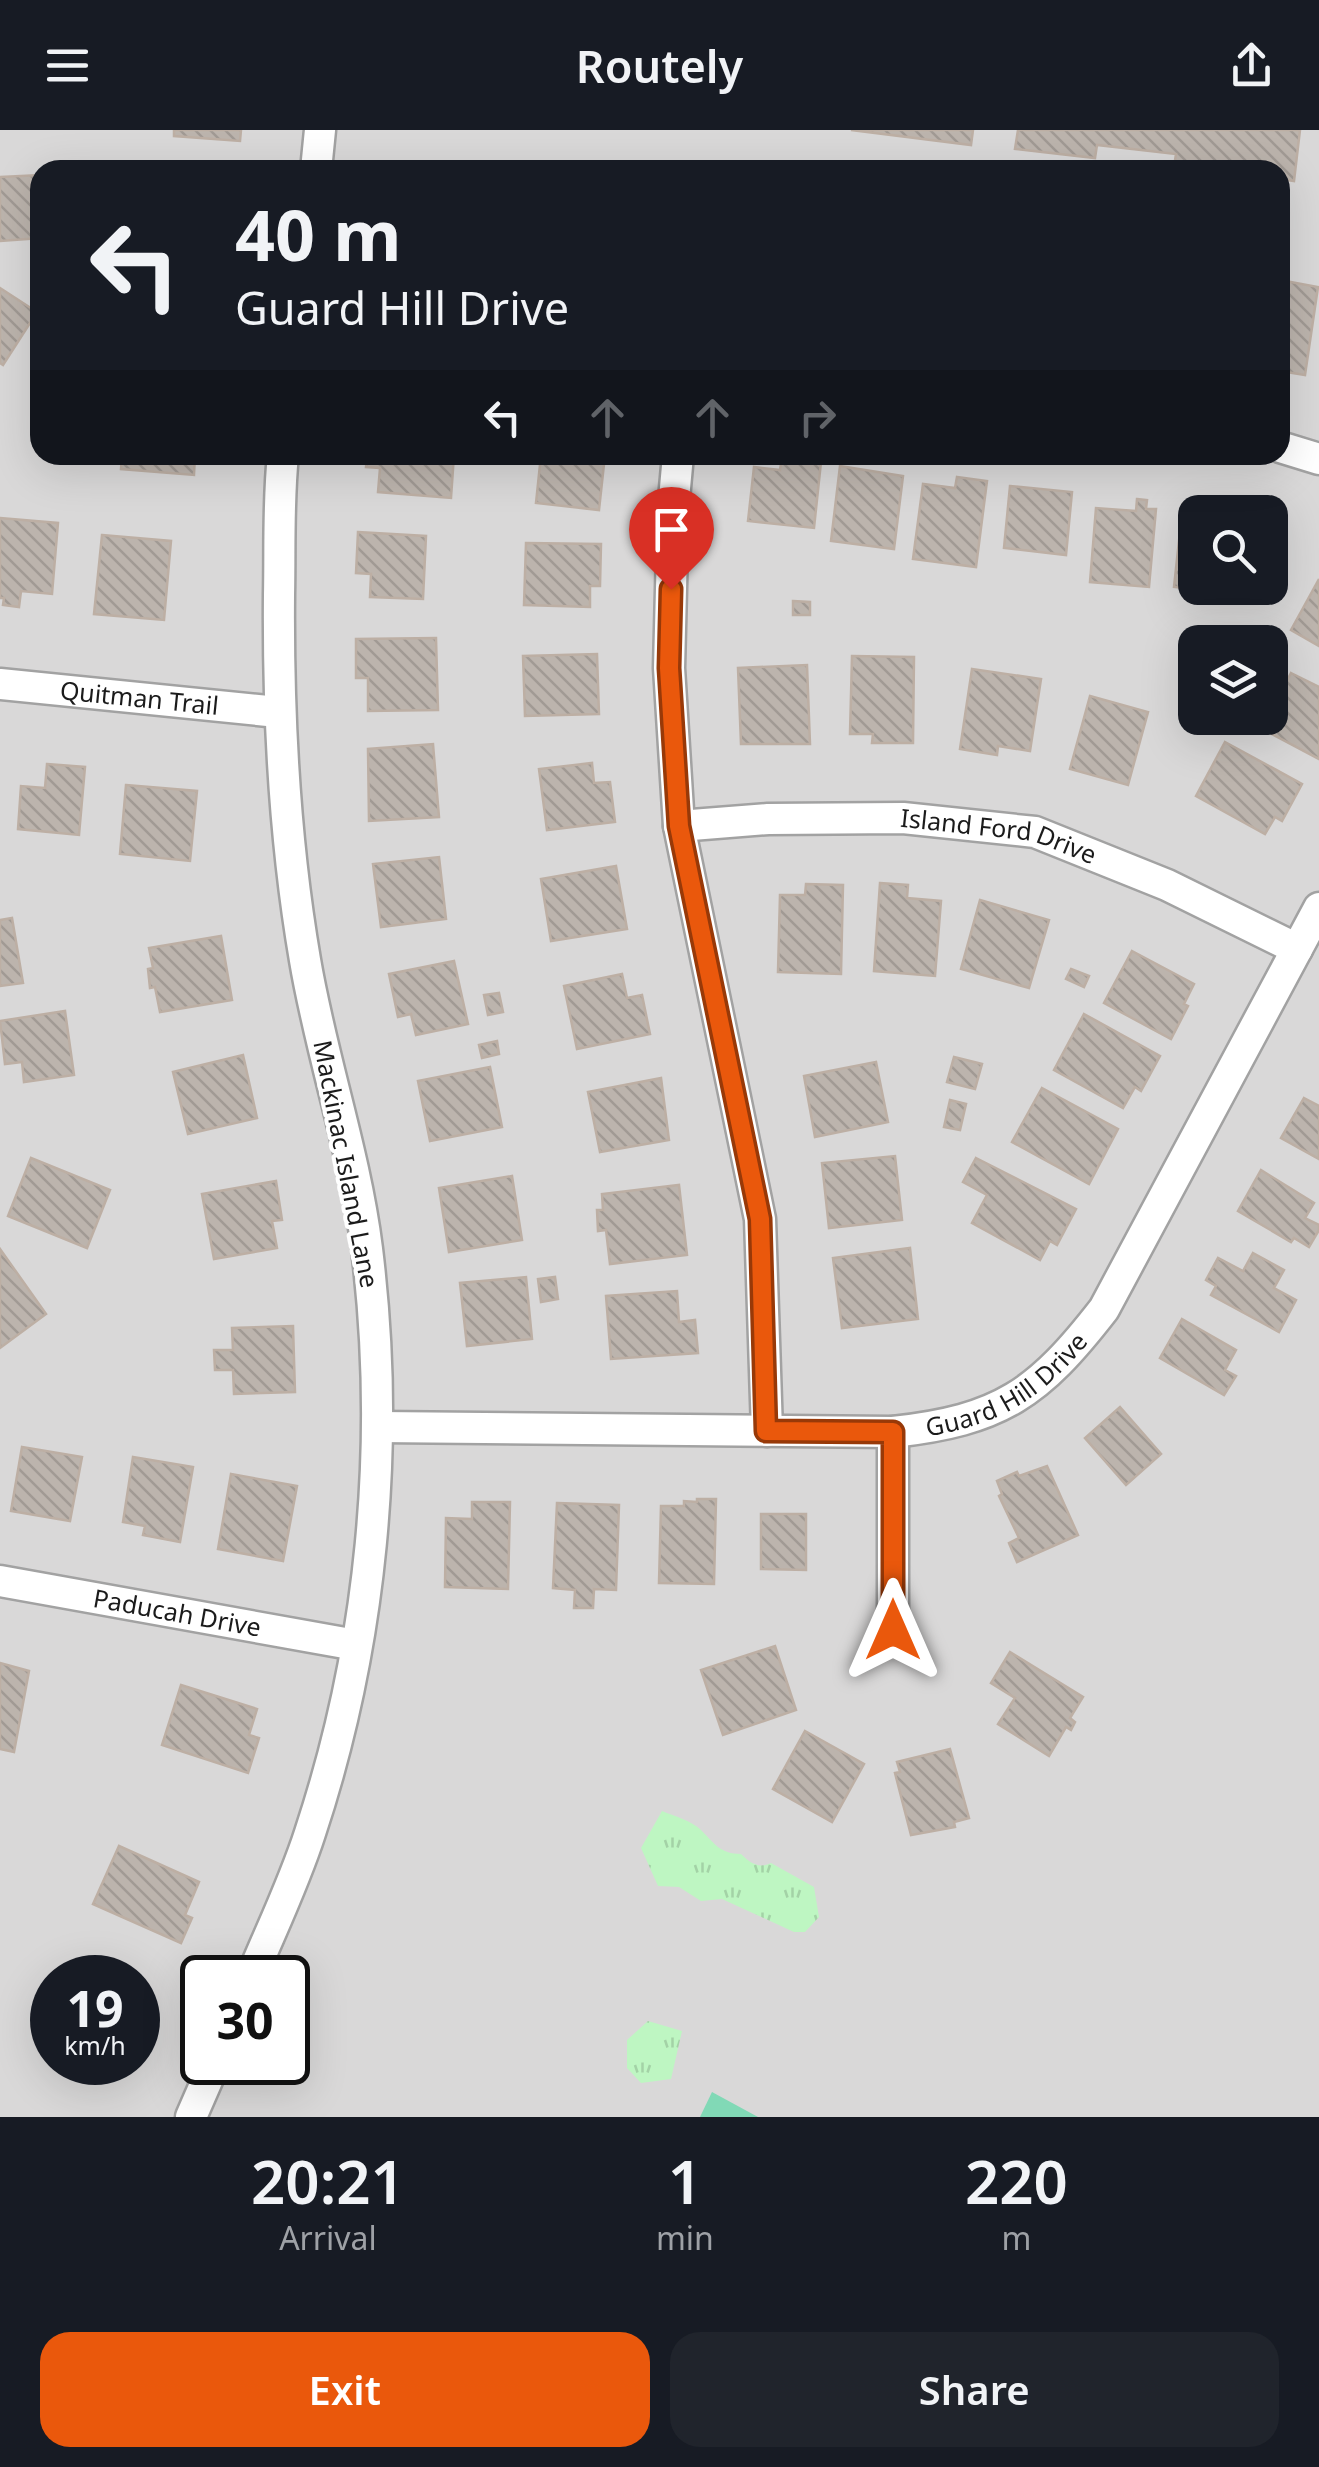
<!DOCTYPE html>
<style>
:root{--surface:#171b24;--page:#20242c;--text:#f1f3f6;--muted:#9ea1a6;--accent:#ea580c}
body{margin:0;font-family:"Noto Sans",sans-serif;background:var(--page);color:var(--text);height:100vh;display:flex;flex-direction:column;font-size:38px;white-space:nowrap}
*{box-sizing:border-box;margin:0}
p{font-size:32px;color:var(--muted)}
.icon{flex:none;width:55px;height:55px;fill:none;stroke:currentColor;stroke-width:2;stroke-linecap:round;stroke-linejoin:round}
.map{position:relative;height:1987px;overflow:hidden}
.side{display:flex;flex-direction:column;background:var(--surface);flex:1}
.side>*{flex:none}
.top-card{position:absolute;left:30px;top:30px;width:1260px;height:305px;border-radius:30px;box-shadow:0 10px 40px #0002;background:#171b24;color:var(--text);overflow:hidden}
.buttons{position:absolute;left:1178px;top:365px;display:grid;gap:20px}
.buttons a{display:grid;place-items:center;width:110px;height:110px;border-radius:20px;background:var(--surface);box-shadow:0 10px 40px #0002;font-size:50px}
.speed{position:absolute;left:30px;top:1825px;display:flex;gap:20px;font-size:50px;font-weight:700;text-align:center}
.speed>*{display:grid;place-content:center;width:130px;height:130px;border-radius:50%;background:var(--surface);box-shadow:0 10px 40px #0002;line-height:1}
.speed small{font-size:25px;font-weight:400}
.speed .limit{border:5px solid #111;border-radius:15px;background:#fff;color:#111}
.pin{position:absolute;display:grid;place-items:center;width:85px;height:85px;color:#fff;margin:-102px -42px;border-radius:50% 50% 50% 0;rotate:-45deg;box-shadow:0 0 10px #0007}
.pin .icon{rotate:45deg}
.me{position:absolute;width:110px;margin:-55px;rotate:0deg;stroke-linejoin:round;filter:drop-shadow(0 0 8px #0008)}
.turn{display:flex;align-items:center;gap:35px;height:210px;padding:0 40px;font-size:45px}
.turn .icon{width:130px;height:130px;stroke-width:2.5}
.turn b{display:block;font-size:70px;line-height:85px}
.lanes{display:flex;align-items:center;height:95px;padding:0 40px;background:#0003;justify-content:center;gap:50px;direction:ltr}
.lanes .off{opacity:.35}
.eta{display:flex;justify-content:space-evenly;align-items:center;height:170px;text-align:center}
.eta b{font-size:60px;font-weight:600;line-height:70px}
.button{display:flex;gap:20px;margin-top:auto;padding:20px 40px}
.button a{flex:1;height:115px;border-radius:30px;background:var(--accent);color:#fff;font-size:40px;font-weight:600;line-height:115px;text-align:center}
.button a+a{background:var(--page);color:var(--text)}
header{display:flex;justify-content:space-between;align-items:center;height:130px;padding:0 40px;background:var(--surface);font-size:45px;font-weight:600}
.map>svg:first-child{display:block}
</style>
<header><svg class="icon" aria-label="menu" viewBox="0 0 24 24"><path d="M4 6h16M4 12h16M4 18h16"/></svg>Routely<svg class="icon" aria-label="share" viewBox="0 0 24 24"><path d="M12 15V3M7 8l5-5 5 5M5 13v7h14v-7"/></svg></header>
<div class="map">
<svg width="1319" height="1987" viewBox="0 0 1319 1987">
<defs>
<pattern id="park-tufts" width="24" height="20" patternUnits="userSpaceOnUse" patternTransform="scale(2.5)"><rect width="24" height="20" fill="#bef6c2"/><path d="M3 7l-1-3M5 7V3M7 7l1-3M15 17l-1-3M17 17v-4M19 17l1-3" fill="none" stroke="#a3d2a6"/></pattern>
<pattern id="building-back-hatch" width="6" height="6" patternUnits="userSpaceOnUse" patternTransform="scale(2.5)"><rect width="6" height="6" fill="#bcb4ad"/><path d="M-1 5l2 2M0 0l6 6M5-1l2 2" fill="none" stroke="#a19a94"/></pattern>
</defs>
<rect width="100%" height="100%" fill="#ece8e1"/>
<path fill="#d9d8d8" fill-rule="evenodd" d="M0,0H1319V1987H0ZM40,40H1280V325H40ZM1195,382H1270V458H1195ZM1195,512H1270V588H1195ZM52,1848H138V1932H52ZM202,1848H288V1932H202Z"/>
<g fill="url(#park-tufts)">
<path d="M662,1681C674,1686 692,1691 701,1700C714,1713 720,1724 741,1724C750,1733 759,1739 771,1733L814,1757L819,1787L805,1802H794L722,1769L701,1771L679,1757L658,1756L641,1718Z"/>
<polygon points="648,1891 682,1901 671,1949 641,1953 627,1938 627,1910"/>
</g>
<polygon fill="#81d9b6" points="712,1962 758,1987 700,1987"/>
<g fill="url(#building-back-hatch)" stroke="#bdafa4" stroke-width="2.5">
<polygon points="174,0 241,0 240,11 174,6"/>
<polygon points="851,0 973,0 971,15"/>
<polygon points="1018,0 1300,0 1294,51 1280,49 1280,40 1174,37 1176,24 1097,15 1095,28 1015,19"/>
<polygon points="40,45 40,108 0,111 0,47"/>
<polygon points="1280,150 1318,157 1305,245 1280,241"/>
<polygon points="0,158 37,182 3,235 0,233"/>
<polygon points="122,325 195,325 194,345 121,339"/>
<polygon points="367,325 454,325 451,368 378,362 380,338 366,337"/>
<polygon points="541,325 605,325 599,380 536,373"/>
<polygon points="782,328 821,332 814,398 748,391 754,337 780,340"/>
<polygon points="840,336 903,346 894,419 831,411"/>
<polygon points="957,347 987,351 976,437 913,429 923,354 955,358"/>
<polygon points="1010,356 1072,362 1066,425 1004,418"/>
<polygon points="1137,369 1147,370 1146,379 1156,379 1149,457 1090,452 1096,378 1136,381"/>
<polygon points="1183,374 1223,379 1223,382 1195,382 1195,458 1244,458 1244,464 1174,457"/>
<polygon points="0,388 58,393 52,464 21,461 19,477 3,475 4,468 0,468"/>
<polygon points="358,402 426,406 423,469 370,467 371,444 356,443"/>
<polygon points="102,405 171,411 164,490 94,484"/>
<polygon points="526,413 601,414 600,456 590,456 590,477 524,475"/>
<polygon points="1319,449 1319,516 1291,500"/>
<polygon points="793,471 810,472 810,485 793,485"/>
<polygon points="436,508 438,580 368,581 368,548 356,548 356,509"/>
<polygon points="597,524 599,584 525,586 523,526"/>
<polygon points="852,526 914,527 913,613 872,613 873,604 850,604"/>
<polygon points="807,535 810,614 741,614 738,538"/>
<polygon points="972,539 1041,549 1030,621 998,616 997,625 960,619"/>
<polygon points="1291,543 1319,557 1319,629 1262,599"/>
<polygon points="1090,566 1148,582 1128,655 1070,639"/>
<polygon points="1225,612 1302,654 1282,691 1275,687 1265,704 1196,666"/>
<polygon points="433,614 439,687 369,691 368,619"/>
<polygon points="592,633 594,653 610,652 615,692 547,700 539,639"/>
<polygon points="47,634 85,637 79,705 18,699 21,656 45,658"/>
<polygon points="126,655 197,661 190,731 120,724"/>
<polygon points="439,727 446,789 381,797 373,734"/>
<polygon points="616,736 627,799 551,811 541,749"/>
<polygon points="880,753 908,755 907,768 941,771 935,846 874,841"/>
<polygon points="806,754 843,755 841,844 778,842 780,765 805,765"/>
<polygon points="980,770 1049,790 1029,858 961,839"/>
<polygon points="12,788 23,853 0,856 0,790"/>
<polygon points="221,806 232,870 160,882 155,857 150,858 148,839 153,838 149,818"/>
<polygon points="1132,821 1194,854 1184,874 1188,876 1171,909 1104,873"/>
<polygon points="454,831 468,894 416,905 411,884 398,887 389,844"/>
<polygon points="1071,839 1089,846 1084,857 1066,849"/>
<polygon points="622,844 627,868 642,865 650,904 577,919 564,856"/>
<polygon points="499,863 503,882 488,885 484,865"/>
<polygon points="65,881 74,945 24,952 22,932 5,934 0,891"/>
<polygon points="1084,884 1160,926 1141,961 1135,957 1123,978 1054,940"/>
<polygon points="497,911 499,924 482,928 479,915"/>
<polygon points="243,925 257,988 188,1004 173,942"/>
<polygon points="954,927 982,934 975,959 947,952"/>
<polygon points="876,932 888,992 815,1007 804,946"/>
<polygon points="490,937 502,997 430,1011 418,951"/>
<polygon points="661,948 669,1010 600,1022 588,962"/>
<polygon points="1042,958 1118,999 1089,1054 1012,1012"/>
<polygon points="1304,968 1319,976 1319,1029 1281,1008"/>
<polygon points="950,970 966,974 960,1000 944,997"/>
<polygon points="895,1026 902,1090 829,1098 822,1033"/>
<polygon points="31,1028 110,1060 87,1118 8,1086"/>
<polygon points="976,1028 1076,1079 1057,1115 1050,1111 1040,1130 972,1093 987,1065 963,1052"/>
<polygon points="1261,1040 1314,1073 1305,1088 1319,1095 1319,1100 1309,1117 1294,1108 1291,1112 1238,1081"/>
<polygon points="512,1046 522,1110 449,1122 439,1058"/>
<polygon points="276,1051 282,1090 272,1091 277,1118 214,1129 202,1064"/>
<polygon points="679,1055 687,1125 610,1134 606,1100 598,1101 597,1080 603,1080 602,1064"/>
<polygon points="910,1118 918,1189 842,1198 833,1128"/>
<polygon points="0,1119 46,1184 0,1218"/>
<polygon points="1253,1123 1284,1140 1274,1158 1296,1170 1279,1202 1211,1165 1216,1156 1206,1150 1218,1128 1243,1141"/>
<polygon points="526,1147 532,1209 467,1216 460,1153"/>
<polygon points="555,1147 558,1169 541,1172 538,1149"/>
<polygon points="677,1161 679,1192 695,1190 698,1223 611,1229 606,1166"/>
<polygon points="1182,1189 1236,1220 1225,1240 1236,1246 1224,1265 1160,1228"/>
<polygon points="293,1196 295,1262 234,1264 233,1240 215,1240 214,1220 233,1220 232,1198"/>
<polygon points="1120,1277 1161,1324 1126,1355 1085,1308"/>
<polygon points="22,1317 82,1327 70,1391 11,1381"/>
<polygon points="133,1327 193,1337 180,1412 143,1405 145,1396 123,1392"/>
<polygon points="1047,1336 1078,1405 1017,1432 1009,1413 1019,1408 999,1366 1002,1364 997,1351 1017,1342 1019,1346"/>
<polygon points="231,1344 297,1356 283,1431 218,1419"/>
<polygon points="697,1369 716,1369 714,1454 659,1453 661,1376 684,1376 684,1371 697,1372"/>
<polygon points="472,1372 510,1372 508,1459 445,1457 446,1388 472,1389"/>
<polygon points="557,1373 619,1375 616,1460 594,1459 593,1478 574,1478 575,1460 553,1458"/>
<polygon points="761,1384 806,1384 806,1440 761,1439"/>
<polygon points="775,1516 796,1580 723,1605 701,1540"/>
<polygon points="1010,1522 1083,1567 1070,1588 1075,1592 1071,1600 1066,1597 1049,1626 998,1594 1015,1568 991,1553"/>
<polygon points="0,1533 29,1541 14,1622 0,1619"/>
<polygon points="181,1555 257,1579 249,1605 259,1608 248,1643 162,1615"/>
<polygon points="805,1601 864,1634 832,1692 773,1659"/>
<polygon points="950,1619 969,1688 954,1692 955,1697 911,1705 895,1643 900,1642 897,1632"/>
<polygon points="119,1716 199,1752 185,1785 192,1788 181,1813 93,1774"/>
</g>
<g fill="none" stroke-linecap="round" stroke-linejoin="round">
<g stroke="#a2a2a2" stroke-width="35">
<g id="street">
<polyline points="316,40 320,0"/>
<polyline points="1280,317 1319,329"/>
<polyline points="678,325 673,380 669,538 679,696 760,1089 767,1301"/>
<path id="s1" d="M0,554L278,582"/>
<path id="s2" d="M679,696L768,689L903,688L1035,702L1167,755L1297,819"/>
<path id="s3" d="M379,1297L893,1302C1001,1290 1038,1264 1104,1179L1319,778"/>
<polyline points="893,1302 893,1500"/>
<path id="s4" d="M0,1451L356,1515"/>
<path d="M251,1848C271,1800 294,1753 310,1703C372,1516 391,1315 367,1119C355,1022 321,926 305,830C284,708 278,588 279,465C280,418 278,371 283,325"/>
<polyline points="191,1987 215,1932"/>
</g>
</g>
<use href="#street" stroke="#fff" stroke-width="30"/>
</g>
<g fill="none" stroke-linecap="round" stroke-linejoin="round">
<g stroke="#983908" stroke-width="25">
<polyline id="route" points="671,459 669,538 679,696 760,1089 766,1301 893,1302 893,1500"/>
</g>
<use href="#route" stroke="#ea580c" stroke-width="18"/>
</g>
<g text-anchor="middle" stroke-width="8" stroke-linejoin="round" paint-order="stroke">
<g font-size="25" fill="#1b1b1b" stroke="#fff">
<text dy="9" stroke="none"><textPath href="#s1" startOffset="140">Quitman Trail</textPath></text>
<text dy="9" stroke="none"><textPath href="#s2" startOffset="322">Island Ford Drive</textPath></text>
<text transform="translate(346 1034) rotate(79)" y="9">Mackinac Island Lane</text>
<text dy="9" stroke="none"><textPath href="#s3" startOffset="640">Guard Hill Drive</textPath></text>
<text dy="9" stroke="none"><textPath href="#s4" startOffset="180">Paducah Drive</textPath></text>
</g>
</g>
</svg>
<div class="buttons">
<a><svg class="icon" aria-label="search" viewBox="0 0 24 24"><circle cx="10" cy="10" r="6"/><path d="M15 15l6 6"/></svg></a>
<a><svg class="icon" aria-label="layers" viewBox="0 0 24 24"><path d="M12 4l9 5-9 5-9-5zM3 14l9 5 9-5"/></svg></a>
</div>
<div class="speed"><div>19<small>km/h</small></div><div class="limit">30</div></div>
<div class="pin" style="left:671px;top:459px;background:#d93025"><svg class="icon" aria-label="arrive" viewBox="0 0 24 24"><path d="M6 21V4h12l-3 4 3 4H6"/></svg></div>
<svg class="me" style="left:893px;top:1500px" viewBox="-20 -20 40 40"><path d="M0-17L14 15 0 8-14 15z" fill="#ea580c" stroke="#fff" stroke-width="4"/></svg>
<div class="top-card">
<div class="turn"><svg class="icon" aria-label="left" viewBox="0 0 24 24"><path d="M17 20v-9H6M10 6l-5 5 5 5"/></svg><div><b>40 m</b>Guard Hill Drive</div></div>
<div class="lanes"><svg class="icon" aria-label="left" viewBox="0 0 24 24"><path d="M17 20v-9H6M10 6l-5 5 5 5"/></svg><svg class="icon off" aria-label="ahead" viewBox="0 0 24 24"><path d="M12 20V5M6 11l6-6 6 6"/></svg><svg class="icon off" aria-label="ahead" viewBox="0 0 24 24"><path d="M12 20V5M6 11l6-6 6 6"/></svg><svg class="icon off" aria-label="right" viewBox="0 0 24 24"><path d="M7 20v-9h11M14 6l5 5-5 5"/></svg></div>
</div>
</div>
<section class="side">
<div class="eta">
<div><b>20:21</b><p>Arrival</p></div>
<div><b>1</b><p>min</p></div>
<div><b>220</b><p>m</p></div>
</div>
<div class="button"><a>Exit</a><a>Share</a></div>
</section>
